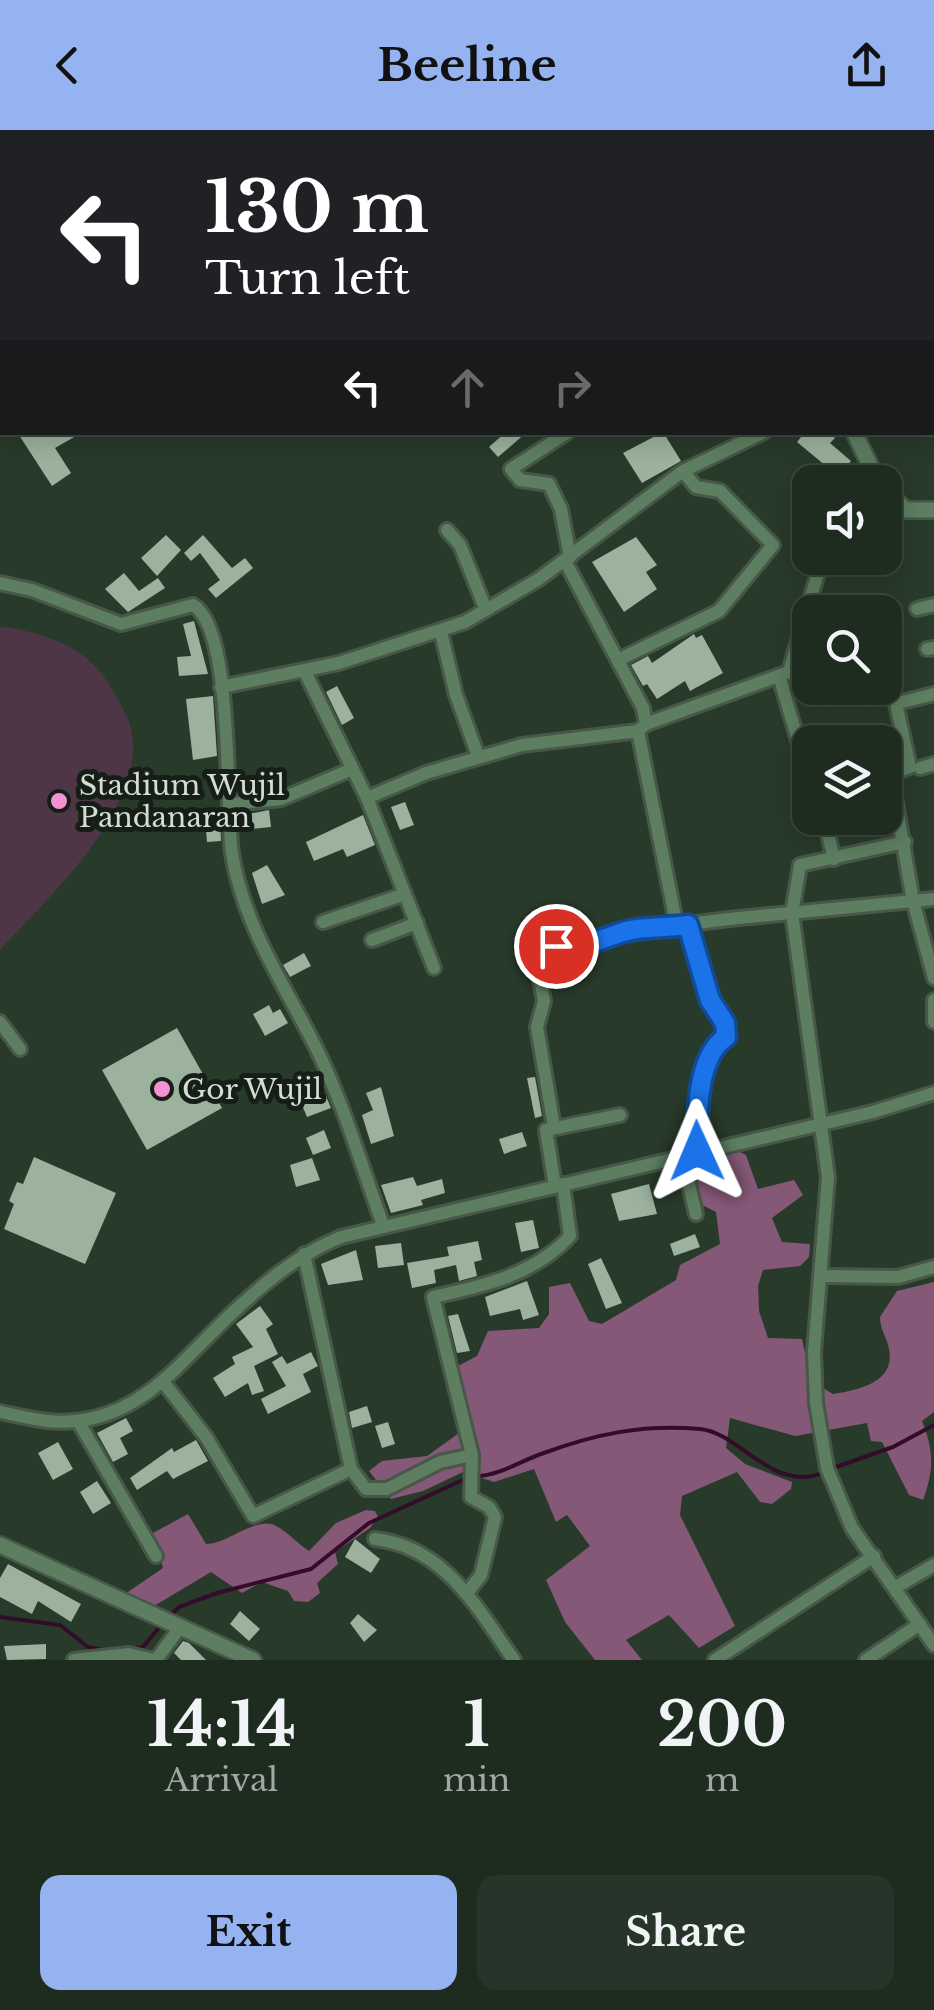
<!DOCTYPE html>
<style>
:root{--surface:#1e2c20;--page:#263429;--text:#f1f3f6;--muted:#a1a7a5;--line:#3c483e;--accent:#95b2f1}
body{margin:0;font-family:"Libre Baskerville",serif;background:var(--page);color:var(--text);height:100vh;display:flex;flex-direction:column;font-size:38px;white-space:nowrap}
*{box-sizing:border-box;margin:0}
p{font-size:32px;color:var(--muted)}
.icon{flex:none;width:55px;height:55px;fill:none;stroke:currentColor;stroke-width:2;stroke-linecap:round;stroke-linejoin:round}
.map{position:relative;height:1530px;overflow:hidden}
.panel{display:flex;flex-direction:column;background:var(--surface);flex:1}
.panel>*{flex:none}
.banner{position:absolute;left:0px;top:0px;width:935px;height:305px;box-shadow:0 5px 25px #0003,0 0 0 2px var(--line);background:#202124;color:#fff;overflow:hidden}
.buttons{position:absolute;left:792px;top:335px;display:grid;gap:20px}
.buttons a{display:grid;place-items:center;width:110px;height:110px;border-radius:20px;background:var(--surface);box-shadow:0 5px 25px #0003,0 0 0 2px var(--line);font-size:50px}
.pin{position:absolute;display:grid;place-items:center;width:85px;height:85px;color:#fff;margin:-42px;border:5px solid #fff;border-radius:50%;box-shadow:0 2px 10px #0007}
.me{position:absolute;width:110px;margin:-55px;rotate:359deg;stroke-linejoin:round;filter:drop-shadow(0 0 8px #0008)}
.turn{display:flex;align-items:center;gap:35px;height:210px;padding:0 40px;font-size:45px}
.turn .icon{width:130px;height:130px;stroke-width:2.5}
.turn b{display:block;font-size:70px;line-height:85px}
.lanes{display:flex;align-items:center;height:95px;padding:0 40px;background:#0003;justify-content:center;gap:50px;direction:ltr}
.lanes .off{opacity:.35}
.eta{display:flex;justify-content:space-evenly;align-items:center;height:170px;text-align:center}
.eta b{font-size:60px;font-weight:700;line-height:70px}
.cta{display:flex;gap:20px;margin-top:auto;padding:20px 40px}
.cta a{flex:1;height:115px;border-radius:20px;background:var(--accent);color:#111;font-size:40px;font-weight:700;line-height:115px;text-align:center}
.cta a+a{background:var(--page);color:var(--text)}
header{display:flex;justify-content:space-between;align-items:center;height:130px;padding:0 40px;background:var(--accent);color:#111;font-size:45px;font-weight:700}
.map>svg:first-child{display:block}
</style>
<header><svg class="icon" aria-label="back" viewBox="0 0 24 24"><path d="M15 5l-7 7 7 7"/></svg>Beeline<svg class="icon" aria-label="share" viewBox="0 0 24 24"><path d="M12 15V3M7 8l5-5 5 5M5 13v7h14v-7"/></svg></header>
<div class="map">
<svg width="934" height="1530" viewBox="0 0 934 1530">
<rect width="100%" height="100%" fill="#283a2a"/>
<path fill="#4f3647" d="M6,497C51,505 90,518 113,561C120,574 130,589 132,603C145,679 47,769 0,820V498Z"/>
<g fill="#855877">
<path d="M734,1019L746,1025L758,1059L794,1050L803,1065L772,1088L782,1112L810,1114L809,1127L800,1136L763,1140L758,1156L759,1181L768,1208L802,1209L811,1251L833,1264C859,1260 896,1252 889,1219C887,1207 880,1200 880,1187L897,1161L934,1152V1282L922,1291C934,1320 934,1341 923,1370L909,1365L882,1312L871,1311L867,1293L795,1306L730,1288L726,1318L745,1334L792,1352L791,1359L772,1374L760,1372L737,1342L682,1366L680,1385L735,1496L699,1518L669,1485L626,1510L642,1530H595L565,1492L546,1450L590,1416L567,1385L556,1392L534,1339L494,1352L463,1342L423,1361L391,1369L369,1341L382,1331L427,1326L466,1298L458,1236L477,1226L488,1201L539,1198L549,1184V1157L570,1153L589,1191L602,1194L676,1150L680,1135L720,1114L716,1082L700,1074L693,1035Z"/>
<path d="M366,1380L375,1381L378,1387L370,1398L335,1422L338,1434L317,1453L320,1463L308,1472L294,1471L288,1461L262,1452L242,1463L211,1442L154,1476L125,1464L163,1438L153,1403L188,1384L206,1414C228,1414 257,1385 276,1396C288,1402 298,1414 309,1421L336,1393Z"/>
</g>
<g fill="none" stroke-linecap="round" stroke-linejoin="round">
<g stroke="#320c28" stroke-width="4">
<polyline points="405,0 406,2"/>
<polyline points="932,79 934,79"/>
<polyline points="833,1338 893,1317 934,1295"/>
<path d="M477,1346C498,1346 521,1331 541,1324C595,1304 642,1294 700,1299C741,1303 774,1365 825,1342"/>
<polyline points="0,1487 60,1495 88,1517 108,1521"/>
<polyline points="168,1488 179,1477 217,1463 311,1439 369,1393 467,1348"/>
<polyline points="132,1519 143,1517 162,1494"/>
</g>
</g>
<g fill="#9cb19e">
<polygon points="17,302 83,302 55,318 71,343 52,356"/>
<polygon points="506,302 527,302 498,327 489,317"/>
<polygon points="663,302 681,331 642,353 623,323"/>
<polygon points="805,302 828,302 835,308 830,313 851,331 838,346 797,312"/>
<polygon points="166,405 181,420 157,446 141,428"/>
<polygon points="203,405 232,438 245,428 253,438 216,468 208,459 220,450 200,423 191,431 184,423"/>
<polygon points="636,407 657,435 646,442 657,459 624,482 592,432"/>
<polygon points="124,443 139,461 158,448 165,458 128,482 105,459"/>
<polygon points="194,491 208,544 179,546 177,527 191,526 183,494"/>
<polygon points="694,504 696,508 702,505 723,543 690,561 685,551 657,569 647,554 643,556 631,535 648,526 652,533"/>
<polygon points="337,556 354,588 342,595 326,562"/>
<polygon points="213,566 217,626 193,630 186,569"/>
<polygon points="405,672 414,695 400,700 391,677"/>
<polygon points="269,680 271,697 240,700 239,686"/>
<polygon points="363,685 375,715 347,727 343,719 314,731 306,712"/>
<polygon points="220,687 221,711 207,712 205,688"/>
<polygon points="267,735 285,765 262,774 252,743"/>
<polygon points="304,823 311,836 290,847 283,835"/>
<polygon points="269,875 273,883 280,879 288,893 265,906 253,884"/>
<polygon points="177,898 222,978 147,1020 102,940"/>
<polygon points="535,947 542,986 535,988 527,948"/>
<polygon points="381,957 394,1006 371,1014 362,985 373,980 366,963"/>
<polygon points="326,966 331,978 307,987 302,975"/>
<polygon points="324,1000 331,1018 313,1025 306,1008"/>
<polygon points="522,1002 527,1016 504,1024 499,1009"/>
<polygon points="34,1027 116,1063 85,1134 4,1099 14,1074 9,1071 17,1052 23,1054"/>
<polygon points="312,1028 320,1050 296,1057 290,1035"/>
<polygon points="413,1047 417,1056 442,1049 445,1063 421,1070 423,1075 391,1083 381,1055"/>
<polygon points="649,1054 657,1084 619,1091 611,1064"/>
<polygon points="533,1090 539,1118 521,1122 515,1093"/>
<polygon points="695,1104 700,1117 674,1126 670,1114"/>
<polygon points="478,1111 482,1130 474,1132 477,1146 459,1151 456,1135 434,1140 436,1153 412,1158 407,1133 449,1126 447,1117"/>
<polygon points="401,1113 404,1135 378,1138 375,1116"/>
<polygon points="356,1120 363,1150 328,1155 321,1134"/>
<polygon points="601,1128 622,1173 606,1179 588,1134"/>
<polygon points="527,1151 539,1185 523,1190 520,1179 490,1186 485,1167"/>
<polygon points="260,1176 273,1194 266,1199 278,1224 254,1236 264,1261 252,1265 248,1253 225,1267 213,1248 235,1234 232,1227 253,1217 236,1194"/>
<polygon points="458,1184 470,1221 457,1223 448,1186"/>
<polygon points="311,1222 318,1236 303,1244 311,1262 268,1284 261,1269 286,1256 272,1232 282,1226 287,1234"/>
<polygon points="367,1276 372,1292 352,1298 349,1282"/>
<polygon points="126,1288 133,1301 120,1308 128,1324 113,1332 97,1303"/>
<polygon points="388,1292 395,1314 382,1318 375,1296"/>
<polygon points="196,1310 208,1331 173,1349 167,1341 137,1360 130,1348 172,1318 174,1322"/>
<polygon points="58,1312 73,1339 53,1350 38,1323"/>
<polygon points="97,1351 111,1373 93,1384 80,1362"/>
<polygon points="355,1409 380,1429 371,1443 345,1427"/>
<polygon points="8,1434 81,1474 71,1492 38,1471 32,1484 0,1467 0,1448"/>
<polygon points="240,1481 260,1499 249,1511 230,1494"/>
<polygon points="358,1484 377,1500 364,1512 350,1493"/>
<polygon points="183,1511 189,1513 206,1530 181,1530 174,1523"/>
<polygon points="46,1514 46,1529 7,1530 4,1516"/>
</g>
<g fill="none" stroke-linecap="round" stroke-linejoin="round">
<g stroke="#475748" stroke-width="18">
<g id="minor">
<polyline points="932,291 934,291"/>
<polyline points="568,302 511,339 520,350 549,354 561,379 570,427"/>
<polyline points="447,400 460,415 486,480"/>
<path d="M0,453L32,460L121,494L193,475C234,499 225,674 232,723C242,789 279,847 309,904C341,964 360,1032 383,1095"/>
<polyline points="917,479 934,475"/>
<polyline points="441,502 456,565 478,626"/>
<polyline points="927,519 934,518"/>
<polyline points="885,524 910,637 893,643 892,650 913,771 934,848"/>
<polyline points="620,529 719,481 773,415 720,361 696,357 683,341"/>
<polyline points="305,542 367,668 426,643 522,615 638,601 646,594 643,578 565,431"/>
<polyline points="789,542 810,538"/>
<polyline points="779,546 810,651"/>
<polyline points="221,557 339,533 465,492 539,449 683,341 764,302"/>
<polyline points="898,573 934,564"/>
<polyline points="646,594 789,542 820,436 827,428"/>
<polyline points="638,601 677,797"/>
<polyline points="920,638 934,634"/>
<polyline points="367,668 434,838"/>
<polyline points="232,674 281,669 350,640"/>
<polyline points="824,688 834,729"/>
<polyline points="905,712 800,735 792,783 828,1047 814,1222 816,1273 827,1338 852,1398 934,1515"/>
<polyline points="323,792 405,764"/>
<path d="M687,795L726,907C696,927 697,987 697,1021"/>
<polyline points="372,810 417,793"/>
<polyline points="934,870 934,892"/>
<polyline points="0,892 20,919"/>
<polyline points="554,997 537,897 544,871 537,833 542,817 572,818 601,813 618,803 729,789 934,769"/>
<polyline points="682,1025 696,1084"/>
<polyline points="555,1056 546,1000 620,985"/>
<path d="M304,1124L351,1339L366,1359H387L440,1332L472,1325L433,1167C483,1156 534,1145 570,1106L563,1054"/>
<polyline points="822,1146 898,1147 934,1137"/>
<polyline points="164,1253 206,1307 253,1386 351,1339"/>
<path d="M0,1282C25,1287 49,1294 75,1291C144,1285 184,1228 229,1186C264,1153 297,1125 341,1107L873,982L934,963"/>
<polyline points="78,1291 156,1426"/>
<path d="M375,1409C445,1417 477,1478 514,1530"/>
<polyline points="896,1457 934,1435"/>
<polyline points="467,1463 481,1445 495,1387 489,1377 471,1367 472,1325"/>
<polyline points="74,1530 129,1524 154,1530"/>
<polyline points="156,1530 181,1496"/>
<polyline points="715,1530 874,1426"/>
<polyline points="866,1530 920,1494"/>
</g>
</g>
<g stroke="#475748" stroke-width="20">
<g id="tertiary">
<polyline points="624,0 625,2"/>
<polyline points="854,302 878,352"/>
<polyline points="885,361 906,380 934,380"/>
<polyline points="0,1415 253,1530"/>
</g>
</g>
<g stroke="#475748" stroke-width="25">
<g id="trunk">
<polyline points="65,2 67,0"/>
<polyline points="85,2 87,0"/>
<polyline points="0,103 2,99"/>
<polyline points="0,130 2,126"/>
</g>
</g>
<use href="#minor" stroke="#5d7e60" stroke-width="12"/>
<use href="#tertiary" stroke="#5d7e60" stroke-width="15"/>
<use href="#trunk" stroke="#88d690" stroke-width="20"/>
</g>
<g fill="none" stroke-linecap="round" stroke-linejoin="round">
<g stroke="#114b97" stroke-width="25">
<path id="route" d="M556,816C580,818 595,812 617,804C637,796 665,798 688,795L710,870L725,893L726,907C696,927 697,987 697,1021"/>
</g>
<use href="#route" stroke="#1a73e8" stroke-width="18"/>
</g>
<g fill="#f391d5" stroke="#171e17" stroke-width="4">
<circle cx="59" cy="671" r="10"/>
<circle cx="162" cy="959" r="10"/>
</g>
<g text-anchor="middle" stroke-width="10" stroke-linejoin="round" paint-order="stroke">
<g font-size="28" fill="#d2ddd3" stroke="#171e17" text-anchor="start">
<text x="79" y="665">Stadium Wujil<tspan x="79" dy="32">Pandanaran</tspan></text>
<text x="182" y="969">Gor Wujil</text>
</g>
</g>
</svg>
<div class="buttons">
<a><svg class="icon" aria-label="sound" viewBox="0 0 24 24"><path d="M4 9h4l5-4v14l-5-4H4zM17 9q2 3 0 6"/></svg></a>
<a><svg class="icon" aria-label="search" viewBox="0 0 24 24"><circle cx="10" cy="10" r="6"/><path d="M15 15l6 6"/></svg></a>
<a><svg class="icon" aria-label="layers" viewBox="0 0 24 24"><path d="M12 4l9 5-9 5-9-5zM3 14l9 5 9-5"/></svg></a>
</div>
<div class="pin" style="left:556px;top:816px;background:#d93025"><svg class="icon" aria-label="arrive" viewBox="0 0 24 24"><path d="M6 21V4h12l-3 4 3 4H6"/></svg></div>
<svg class="me" style="left:697px;top:1021px" viewBox="-20 -20 40 40"><path d="M0-17L14 15 0 8-14 15z" fill="#1a73e8" stroke="#fff" stroke-width="4"/></svg>
<div class="banner">
<div class="turn"><svg class="icon" aria-label="left" viewBox="0 0 24 24"><path d="M17 20v-9H6M10 6l-5 5 5 5"/></svg><div><b>130 m</b>Turn left</div></div>
<div class="lanes"><svg class="icon" aria-label="left" viewBox="0 0 24 24"><path d="M17 20v-9H6M10 6l-5 5 5 5"/></svg><svg class="icon off" aria-label="ahead" viewBox="0 0 24 24"><path d="M12 20V5M6 11l6-6 6 6"/></svg><svg class="icon off" aria-label="right" viewBox="0 0 24 24"><path d="M7 20v-9h11M14 6l5 5-5 5"/></svg></div>
</div>
</div>
<section class="panel">
<div class="eta">
<div><b>14:14</b><p>Arrival</p></div>
<div><b>1</b><p>min</p></div>
<div><b>200</b><p>m</p></div>
</div>
<div class="cta"><a>Exit</a><a>Share</a></div>
</section>
